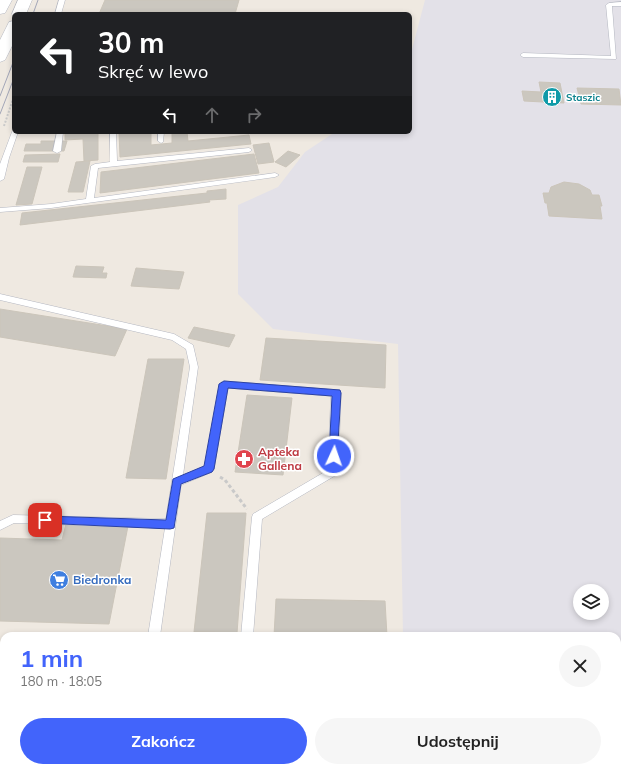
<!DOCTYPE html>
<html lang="pl">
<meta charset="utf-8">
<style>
:root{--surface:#fff;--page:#f6f6f6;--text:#222;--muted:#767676;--accent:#4264fb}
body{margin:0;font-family:Mulish,sans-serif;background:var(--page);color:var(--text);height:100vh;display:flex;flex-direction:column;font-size:15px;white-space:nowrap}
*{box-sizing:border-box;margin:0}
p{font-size:13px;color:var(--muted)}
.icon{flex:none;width:22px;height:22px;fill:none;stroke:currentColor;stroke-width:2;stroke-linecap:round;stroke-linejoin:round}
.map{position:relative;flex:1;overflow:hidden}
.drawer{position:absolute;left:0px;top:632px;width:621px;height:140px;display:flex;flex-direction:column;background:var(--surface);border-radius:12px 12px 0 0;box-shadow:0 2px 6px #0003}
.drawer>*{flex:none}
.guide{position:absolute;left:12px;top:12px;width:400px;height:122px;border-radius:6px;box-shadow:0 2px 6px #0003;background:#202124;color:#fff;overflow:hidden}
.fabs{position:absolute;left:573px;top:584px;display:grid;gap:8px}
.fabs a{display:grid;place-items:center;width:36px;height:36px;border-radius:50%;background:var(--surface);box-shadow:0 2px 6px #0003;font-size:20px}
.pin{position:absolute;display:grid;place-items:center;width:34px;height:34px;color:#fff;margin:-17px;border-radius:8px;box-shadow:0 2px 6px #0006}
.me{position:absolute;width:44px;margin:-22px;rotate:3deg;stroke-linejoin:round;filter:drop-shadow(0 0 3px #0008)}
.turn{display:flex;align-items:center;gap:14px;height:84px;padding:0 20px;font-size:18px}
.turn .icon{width:52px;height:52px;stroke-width:2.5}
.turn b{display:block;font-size:28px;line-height:34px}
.lanes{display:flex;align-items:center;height:38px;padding:0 20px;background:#0003;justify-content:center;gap:20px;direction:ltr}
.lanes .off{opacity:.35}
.round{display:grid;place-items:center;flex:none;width:42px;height:42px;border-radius:21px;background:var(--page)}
.summary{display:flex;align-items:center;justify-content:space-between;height:68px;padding:0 20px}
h1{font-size:24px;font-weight:700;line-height:30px;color:var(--accent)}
.cta{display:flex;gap:8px;margin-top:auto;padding:8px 20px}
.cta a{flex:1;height:46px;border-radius:24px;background:var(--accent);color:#fff;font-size:16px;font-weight:700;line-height:46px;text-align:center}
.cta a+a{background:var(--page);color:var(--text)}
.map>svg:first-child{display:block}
</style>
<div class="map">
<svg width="621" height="772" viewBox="0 0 621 772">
<rect width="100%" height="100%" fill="#efe9e1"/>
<path fill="#e3e1e8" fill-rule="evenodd" d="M425,0H621V681H617V636H403L398,344L273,329L238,294V205L278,187L305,152L335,132H410V57ZM580,591H602V613H580Z"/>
<g fill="#cbc7bf" stroke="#cbc5ba">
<polygon points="105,0 239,0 235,14 99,14"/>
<polygon points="539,82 560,83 564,103 543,102"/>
<polygon points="577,88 619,89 621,105 581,104"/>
<polygon points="522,91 541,92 543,102 524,101"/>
<polygon points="65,132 98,132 98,160 84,161 83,139 65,140"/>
<polygon points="119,132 151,132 151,145 172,143 172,132 187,132 188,141 249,135 251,144 120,157"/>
<polygon points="41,141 67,141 64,151 24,151 26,144 41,144"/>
<polygon points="269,143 274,162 258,164 253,145"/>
<polygon points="288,151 300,155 286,167 275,162"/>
<polygon points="60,154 58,162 23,162 25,155"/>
<polygon points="254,154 259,173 100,193 101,172"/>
<polygon points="90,161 83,192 68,192 76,162"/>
<polygon points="27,167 42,167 32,204 16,205"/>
<polygon points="564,182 579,184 590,190 592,195 599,195 602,206 600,206 602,219 549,216 547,203 545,203 543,193 549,193 551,187"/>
<polygon points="226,189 226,199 209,200 210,202 20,225 22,213 207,193 207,191"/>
<polygon points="76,266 104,267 102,273 107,273 106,278 73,277"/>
<polygon points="136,268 184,272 179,289 131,286"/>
<polygon points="0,309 127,329 115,356 0,337"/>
<polygon points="194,327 219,332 235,335 229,347 188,338"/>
<polygon points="266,338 386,345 385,388 260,380"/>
<polygon points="148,359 184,359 166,479 126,478"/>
<polygon points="247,395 292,398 283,475 235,472"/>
<polygon points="207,513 246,513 237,633 194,632"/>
<polygon points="66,524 128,526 109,624 0,621 0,538 62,540"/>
<polygon points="276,599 385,601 387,636 274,636"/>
<polygon points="0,762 4,762 4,768 36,768 35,772 0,772"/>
<polygon points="69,770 135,772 68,772"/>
</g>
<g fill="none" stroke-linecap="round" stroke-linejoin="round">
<g stroke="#b4b7c1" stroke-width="1">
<g id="lane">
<polygon points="59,0 65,0 61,14 55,14"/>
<polygon points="621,2 621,6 612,6 616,59 523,57 520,55 523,53 611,56 606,5 609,3"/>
<polygon points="14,130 14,132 18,132 9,158 4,179 0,181 0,164 12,132"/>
<polygon points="57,132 63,132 61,151 57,153 53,151"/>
<polygon points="110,132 116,132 117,161 249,148 252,150 249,152 98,168 94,198 275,173 279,175 275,177 51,208 0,212 0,208 51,204 86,199 91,166 95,164 110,162"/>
<polygon points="158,132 164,132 163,142 161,143 158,141"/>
<polygon points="0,294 174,334 193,345 198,367 183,475 205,467 221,382 224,381 339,390 341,393 338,472 336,475 262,519 253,636 241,636 252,517 253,514 328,470 331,396 228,388 214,469 212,472 181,485 160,636 148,636 165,528 14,523 0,530 0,521 13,515 166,519 190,367 186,349 172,340 0,300"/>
<polygon points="47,768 59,768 58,772 46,772"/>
<rect x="229" y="768" width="12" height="4"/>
</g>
</g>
<g stroke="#b4b7c1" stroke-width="1">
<g id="secondary">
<polygon points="0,0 12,0 5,13 0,14"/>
<polygon points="18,0 32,0 26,14 14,14 14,17 12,14"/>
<polygon points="14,21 14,42 5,60 0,62 0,40 9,22"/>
<rect x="0" y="691" width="4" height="28"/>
<rect x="617" y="706" width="4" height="28"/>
</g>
</g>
<polyline stroke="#c9c9c9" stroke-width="2" stroke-dasharray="2 1.5" stroke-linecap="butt" points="4,126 14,96"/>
<polyline stroke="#c9c9c9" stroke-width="3" stroke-dasharray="3.5 2.5" stroke-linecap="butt" points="220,477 225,480 247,509"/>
<use href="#lane" fill="#fff" fill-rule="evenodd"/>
<use href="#secondary" fill="#fff" fill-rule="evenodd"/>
<g stroke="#a3a6b8" stroke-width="1">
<polyline points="33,14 38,0"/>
<polyline points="0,96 14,60"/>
<polyline points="0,114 14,78"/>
</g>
</g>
<polygon fill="#4264fb" stroke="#2b41a3" points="224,381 340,390 341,393 337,459 334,460 329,456 332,396 228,388 214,469 212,472 181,484 174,528 170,529 41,523 39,520 45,516 166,520 173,479 204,466 219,384"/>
<defs>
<g id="building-disc" transform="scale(1)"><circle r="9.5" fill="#0f9aa8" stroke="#fff"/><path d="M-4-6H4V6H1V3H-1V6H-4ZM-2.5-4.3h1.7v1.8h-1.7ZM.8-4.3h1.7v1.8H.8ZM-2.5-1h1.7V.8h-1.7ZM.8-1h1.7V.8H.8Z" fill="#fff"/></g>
<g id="pharmacy-disc" transform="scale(1)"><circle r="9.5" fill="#e0444e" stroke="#fff"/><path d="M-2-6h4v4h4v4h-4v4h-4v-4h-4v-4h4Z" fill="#fff"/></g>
<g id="supermarket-disc" transform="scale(1)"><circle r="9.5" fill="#3f7fe0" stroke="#fff"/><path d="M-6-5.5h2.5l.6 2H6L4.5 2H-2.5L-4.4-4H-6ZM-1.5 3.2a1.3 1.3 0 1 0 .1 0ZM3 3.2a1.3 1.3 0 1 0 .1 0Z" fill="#fff"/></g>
</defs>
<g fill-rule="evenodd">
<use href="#building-disc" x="552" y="97"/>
<use href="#pharmacy-disc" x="244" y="459"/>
<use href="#supermarket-disc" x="59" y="580"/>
</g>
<g text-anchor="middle" stroke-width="3" stroke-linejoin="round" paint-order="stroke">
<g font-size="10" font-weight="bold" fill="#0d838f" stroke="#fff" text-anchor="start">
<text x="566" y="101">Staszic</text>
</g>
<g font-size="12" font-weight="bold" fill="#be3a42" stroke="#fff" text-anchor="start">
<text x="258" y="456">Apteka<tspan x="258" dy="14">Gallena</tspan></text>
</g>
<g font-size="12" font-weight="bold" fill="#366cbe" stroke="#fff" text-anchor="start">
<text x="73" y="584">Biedronka</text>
</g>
</g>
</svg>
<div class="fabs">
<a><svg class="icon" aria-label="layers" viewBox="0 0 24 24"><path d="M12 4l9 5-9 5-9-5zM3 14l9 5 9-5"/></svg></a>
</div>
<div class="pin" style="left:45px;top:520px;background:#d93025"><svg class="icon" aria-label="arrive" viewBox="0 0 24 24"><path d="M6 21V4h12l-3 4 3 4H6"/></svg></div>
<svg class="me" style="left:334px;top:456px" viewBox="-20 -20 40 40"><circle r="17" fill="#4264fb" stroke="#fff" stroke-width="3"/><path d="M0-11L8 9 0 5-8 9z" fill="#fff"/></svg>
<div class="guide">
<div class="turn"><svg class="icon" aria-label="left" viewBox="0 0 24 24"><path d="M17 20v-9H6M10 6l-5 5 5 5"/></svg><div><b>30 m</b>Skręć w lewo</div></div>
<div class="lanes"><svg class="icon" aria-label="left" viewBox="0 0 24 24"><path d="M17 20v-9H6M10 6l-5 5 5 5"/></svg><svg class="icon off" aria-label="ahead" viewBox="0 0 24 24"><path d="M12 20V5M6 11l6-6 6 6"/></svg><svg class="icon off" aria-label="right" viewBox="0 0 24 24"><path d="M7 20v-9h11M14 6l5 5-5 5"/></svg></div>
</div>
<section class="drawer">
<div class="summary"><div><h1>1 min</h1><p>180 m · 18:05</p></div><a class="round"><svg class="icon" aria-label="close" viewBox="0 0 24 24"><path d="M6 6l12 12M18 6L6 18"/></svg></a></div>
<div class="cta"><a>Zakończ</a><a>Udostępnij</a></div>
</section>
</div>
